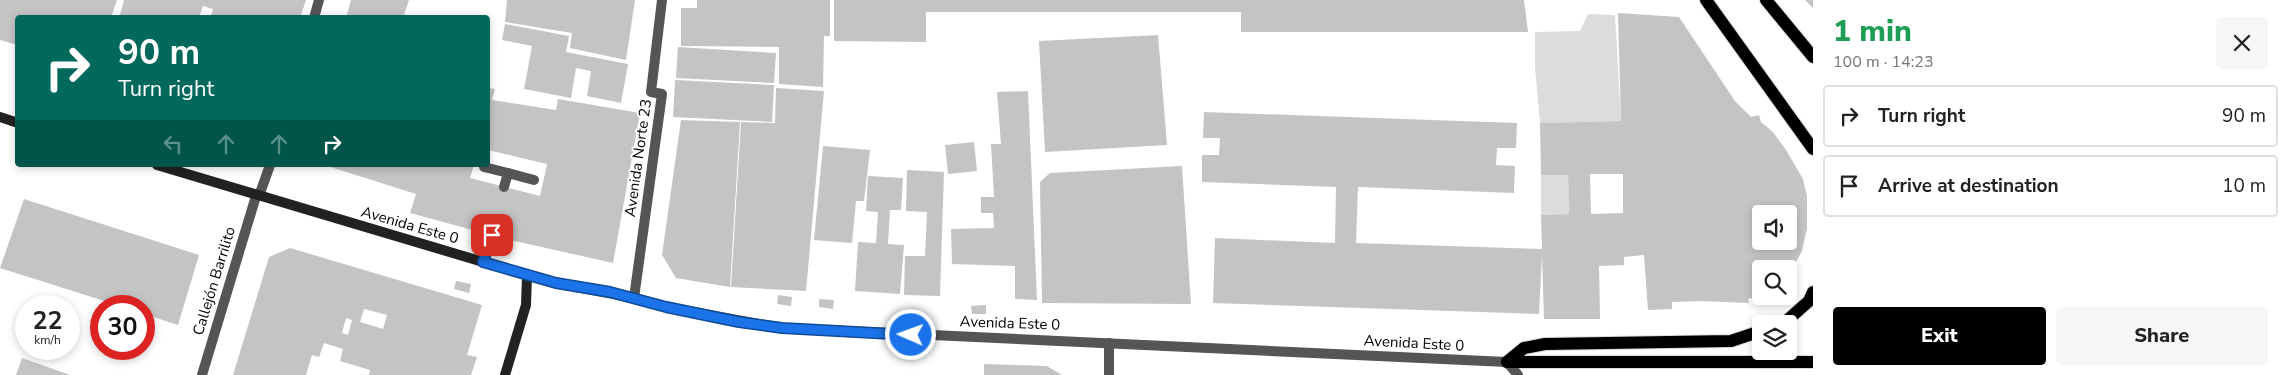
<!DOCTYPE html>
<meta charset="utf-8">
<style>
:root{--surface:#fff;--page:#f6f6f6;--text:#222;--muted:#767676;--line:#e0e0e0;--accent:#000}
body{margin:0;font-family:"Nunito Sans",sans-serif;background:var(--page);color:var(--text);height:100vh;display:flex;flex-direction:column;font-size:19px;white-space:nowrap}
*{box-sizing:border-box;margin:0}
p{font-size:16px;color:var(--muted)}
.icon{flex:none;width:28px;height:28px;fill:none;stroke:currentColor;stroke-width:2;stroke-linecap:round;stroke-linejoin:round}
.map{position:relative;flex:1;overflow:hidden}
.panel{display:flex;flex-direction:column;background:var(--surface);width:475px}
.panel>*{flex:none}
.hud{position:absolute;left:15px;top:15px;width:475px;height:152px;border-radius:5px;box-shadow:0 2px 8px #0003;background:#00695c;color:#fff;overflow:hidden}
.tools{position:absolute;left:1752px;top:205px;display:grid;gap:10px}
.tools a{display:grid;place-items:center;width:45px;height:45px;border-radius:5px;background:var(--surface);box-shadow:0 2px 8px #0003;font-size:25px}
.speed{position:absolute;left:15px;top:295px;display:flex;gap:10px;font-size:25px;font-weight:700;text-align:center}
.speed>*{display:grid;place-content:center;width:65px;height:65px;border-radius:50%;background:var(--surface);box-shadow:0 2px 8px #0003;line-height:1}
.speed small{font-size:12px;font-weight:400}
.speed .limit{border:8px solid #d22;background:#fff;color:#111}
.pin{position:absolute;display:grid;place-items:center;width:42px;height:42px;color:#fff;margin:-21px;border-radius:10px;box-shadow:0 2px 8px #0006}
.me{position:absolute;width:55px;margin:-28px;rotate:272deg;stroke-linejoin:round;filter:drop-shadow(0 0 4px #0008)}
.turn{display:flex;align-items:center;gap:18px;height:105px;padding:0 20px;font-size:22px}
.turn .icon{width:65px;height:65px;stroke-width:2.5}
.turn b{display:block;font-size:35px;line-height:42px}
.lanes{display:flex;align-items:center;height:48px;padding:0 20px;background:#0003;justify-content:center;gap:25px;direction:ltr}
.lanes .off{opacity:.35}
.round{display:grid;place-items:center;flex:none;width:52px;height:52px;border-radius:5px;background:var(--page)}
.overview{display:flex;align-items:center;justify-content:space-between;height:85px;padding:0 20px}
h1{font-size:30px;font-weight:800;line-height:38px;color:#1e9e55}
.primary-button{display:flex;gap:10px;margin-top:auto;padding:10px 20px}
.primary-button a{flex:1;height:58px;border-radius:5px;background:var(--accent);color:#fff;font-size:20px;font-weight:800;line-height:58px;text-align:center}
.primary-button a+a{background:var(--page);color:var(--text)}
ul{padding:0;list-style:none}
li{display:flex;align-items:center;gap:15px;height:62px;margin:0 10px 8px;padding:0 10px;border:2px solid var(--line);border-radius:5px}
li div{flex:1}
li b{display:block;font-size:19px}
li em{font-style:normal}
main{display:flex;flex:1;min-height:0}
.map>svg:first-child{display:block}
</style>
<main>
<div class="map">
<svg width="1813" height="375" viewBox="0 0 1813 375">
<rect width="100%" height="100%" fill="#fff"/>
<g fill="#dcdcdc">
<polygon points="1588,14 1615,15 1621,121 1540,123 1535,68 1535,32 1580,31"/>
<polygon points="1541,175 1568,175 1569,214 1541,215"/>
</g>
<g fill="#c4c4c4" fill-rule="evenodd">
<polygon points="0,0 117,0 111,18 18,18 18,45 0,40"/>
<polygon points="124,0 306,0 300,18 239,18 231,15 231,18 215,18 211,16 213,9 203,6 199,18 119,18"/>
<polygon points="351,0 409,0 403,18 346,18"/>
<polygon points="507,0 635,0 626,60 570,48 572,33 505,22"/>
<polygon points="697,0 830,0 830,36 824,36 823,87 779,84 779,47 681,46 681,8 697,8"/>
<polygon points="834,0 1524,0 1528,32 1241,32 1241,12 926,12 926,42 834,41"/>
<polygon points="1805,0 1813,0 1813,8"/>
<path d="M1618,13L1679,17L1735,101L1751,117L1759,115L1761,122L1773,132L1786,150L1803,179L1807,196V228L1802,251L1789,275V269H1761V296L1748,299L1749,303L1701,301L1672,302V309L1648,310L1644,255L1624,257V265L1599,266L1600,319H1544L1542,254L1539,314L1213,303L1215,238L1335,243L1336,187L1202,182V155H1219L1220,138H1203L1204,112L1517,123L1516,148H1497L1496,165L1515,166L1514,193L1358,187L1356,243L1542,249L1541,215L1569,214L1568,175H1541L1540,123L1621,121ZM1590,174H1623V213L1591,214ZM1761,214H1789V241H1761Z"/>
<polygon points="505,24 569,36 566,52 628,64 621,103 587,96 591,71 576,68 571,98 524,89 532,46 502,40"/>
<polygon points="1158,35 1167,145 1045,152 1039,41"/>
<polygon points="678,47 776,53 774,83 676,78"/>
<polygon points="675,80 774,85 772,122 673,117"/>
<polygon points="488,88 495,89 492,100 556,110 558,99 640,113 613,263 506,239 410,213 416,194 324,165 474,165 470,178 540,196 547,164 488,150"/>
<polygon points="776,88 824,91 806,291 731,287 741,122 775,123"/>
<polygon points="1028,91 1037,300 1015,299 1015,266 952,264 951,229 994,228 993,213 981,213 981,197 994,197 991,144 1001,144 997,92"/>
<polygon points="681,120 740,122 730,287 676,278 662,255"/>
<polygon points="974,142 977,171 948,174 945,145"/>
<polygon points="823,146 870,150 864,201 856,201 852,243 814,240"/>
<polygon points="1182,166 1191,304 1042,303 1040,182 1050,173"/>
<polygon points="907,170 944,172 940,296 904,295 905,256 925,256 927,212 906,211"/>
<polygon points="868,176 903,178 901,210 890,210 888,244 904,245 900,294 855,291 858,242 876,243 878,212 866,211"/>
<polygon points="24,199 199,255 178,325 144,314 144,306 120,306 0,268"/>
<path d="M290,248L482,305L467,355L477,357L471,375H369L370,370L340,361L343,349L324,343L319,357L312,355L306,375H233L269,257ZM364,309L387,315L383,329L360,322ZM346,318L352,320L348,335L342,333Z"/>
<polygon points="456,281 471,284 469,293 454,289"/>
<polygon points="778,295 792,297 791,306 777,304"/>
<polygon points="819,299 834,300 833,309 819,307"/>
<polygon points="986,305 986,314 972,314 971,306"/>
<polygon points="22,358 70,375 16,375"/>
<polygon points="984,364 1047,366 1062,375 984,375"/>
</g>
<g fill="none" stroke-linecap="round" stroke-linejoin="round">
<g stroke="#dbdbdb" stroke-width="14">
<g id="primary">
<polyline points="1706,0 1813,149"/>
<polyline points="1766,0 1813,57"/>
<polyline points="1783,324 1809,301 1813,292"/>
<polyline points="1507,362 1813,362"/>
<polyline points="1507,362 1524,348 1545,344 1731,341 1761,331"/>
</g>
</g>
<g stroke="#555" stroke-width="10">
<polyline points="484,167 508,173 504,187"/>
<polyline points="508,173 534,180"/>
<polyline points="483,263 492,235"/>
</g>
<g stroke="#555" stroke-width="10">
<polyline points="314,18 319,0"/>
<polyline points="259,196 270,165"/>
<polyline points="527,275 556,283 634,298 666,307 782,328 1507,362 1518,375"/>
<polyline points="634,298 662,94 651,92 662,0"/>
<polyline points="1109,343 1109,375"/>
<polyline points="202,375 256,196"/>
</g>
<g stroke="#222" stroke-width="10">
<polyline points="0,117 18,123"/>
<polyline points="157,165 527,275 526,305 505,375"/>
</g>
<use href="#primary" stroke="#000" stroke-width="12"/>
</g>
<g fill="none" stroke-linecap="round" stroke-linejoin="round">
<g stroke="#114b97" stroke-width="12">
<polyline id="route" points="492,235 483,262 556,283 610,292 666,307 739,322 782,328 911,335"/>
</g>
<use href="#route" stroke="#1a73e8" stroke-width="9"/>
</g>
<g text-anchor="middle" stroke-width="4" stroke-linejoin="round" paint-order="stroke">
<g font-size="15" fill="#000" stroke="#fff">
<text transform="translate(638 158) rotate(-82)" y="5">Avenida Norte 23</text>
<text transform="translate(410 225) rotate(16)" y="5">Avenida Este 0</text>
<text transform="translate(214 281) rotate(-73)" y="5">Callejón Barrilito</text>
<text transform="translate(1010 323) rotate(2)" y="5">Avenida Este 0</text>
<text transform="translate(1414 343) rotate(3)" y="5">Avenida Este 0</text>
</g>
</g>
</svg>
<div class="tools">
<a><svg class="icon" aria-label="sound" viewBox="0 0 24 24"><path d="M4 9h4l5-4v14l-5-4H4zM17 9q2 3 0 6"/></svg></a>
<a><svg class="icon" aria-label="search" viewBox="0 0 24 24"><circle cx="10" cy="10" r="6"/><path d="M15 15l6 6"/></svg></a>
<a><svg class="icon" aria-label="layers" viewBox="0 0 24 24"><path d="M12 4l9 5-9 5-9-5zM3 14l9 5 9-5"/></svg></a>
</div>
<div class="speed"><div>22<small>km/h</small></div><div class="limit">30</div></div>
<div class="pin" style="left:492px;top:235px;background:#d93025"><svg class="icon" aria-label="arrive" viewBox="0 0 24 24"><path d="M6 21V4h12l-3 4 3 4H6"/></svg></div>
<svg class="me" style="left:911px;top:335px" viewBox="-20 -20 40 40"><circle r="17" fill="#1a73e8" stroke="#fff" stroke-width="3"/><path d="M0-11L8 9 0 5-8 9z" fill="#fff"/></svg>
<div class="hud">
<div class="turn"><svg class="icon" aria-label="right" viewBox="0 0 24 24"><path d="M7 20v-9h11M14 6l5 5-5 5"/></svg><div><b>90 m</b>Turn right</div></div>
<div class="lanes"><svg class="icon off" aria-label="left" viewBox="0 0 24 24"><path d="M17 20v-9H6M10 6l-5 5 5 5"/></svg><svg class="icon off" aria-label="ahead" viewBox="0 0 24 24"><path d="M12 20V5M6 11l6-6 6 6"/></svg><svg class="icon off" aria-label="ahead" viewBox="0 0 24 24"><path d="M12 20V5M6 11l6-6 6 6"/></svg><svg class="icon" aria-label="right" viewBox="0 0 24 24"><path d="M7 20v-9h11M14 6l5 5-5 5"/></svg></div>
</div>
</div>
<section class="panel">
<div class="overview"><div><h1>1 min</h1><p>100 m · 14:23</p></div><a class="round"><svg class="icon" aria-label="close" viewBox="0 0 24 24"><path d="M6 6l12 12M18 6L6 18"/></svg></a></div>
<ul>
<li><svg class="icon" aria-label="right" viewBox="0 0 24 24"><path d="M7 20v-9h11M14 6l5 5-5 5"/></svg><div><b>Turn right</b></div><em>90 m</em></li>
<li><svg class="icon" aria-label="arrive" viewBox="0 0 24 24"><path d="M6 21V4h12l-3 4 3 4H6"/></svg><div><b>Arrive at destination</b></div><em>10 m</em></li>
</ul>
<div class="primary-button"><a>Exit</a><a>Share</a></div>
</section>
</main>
